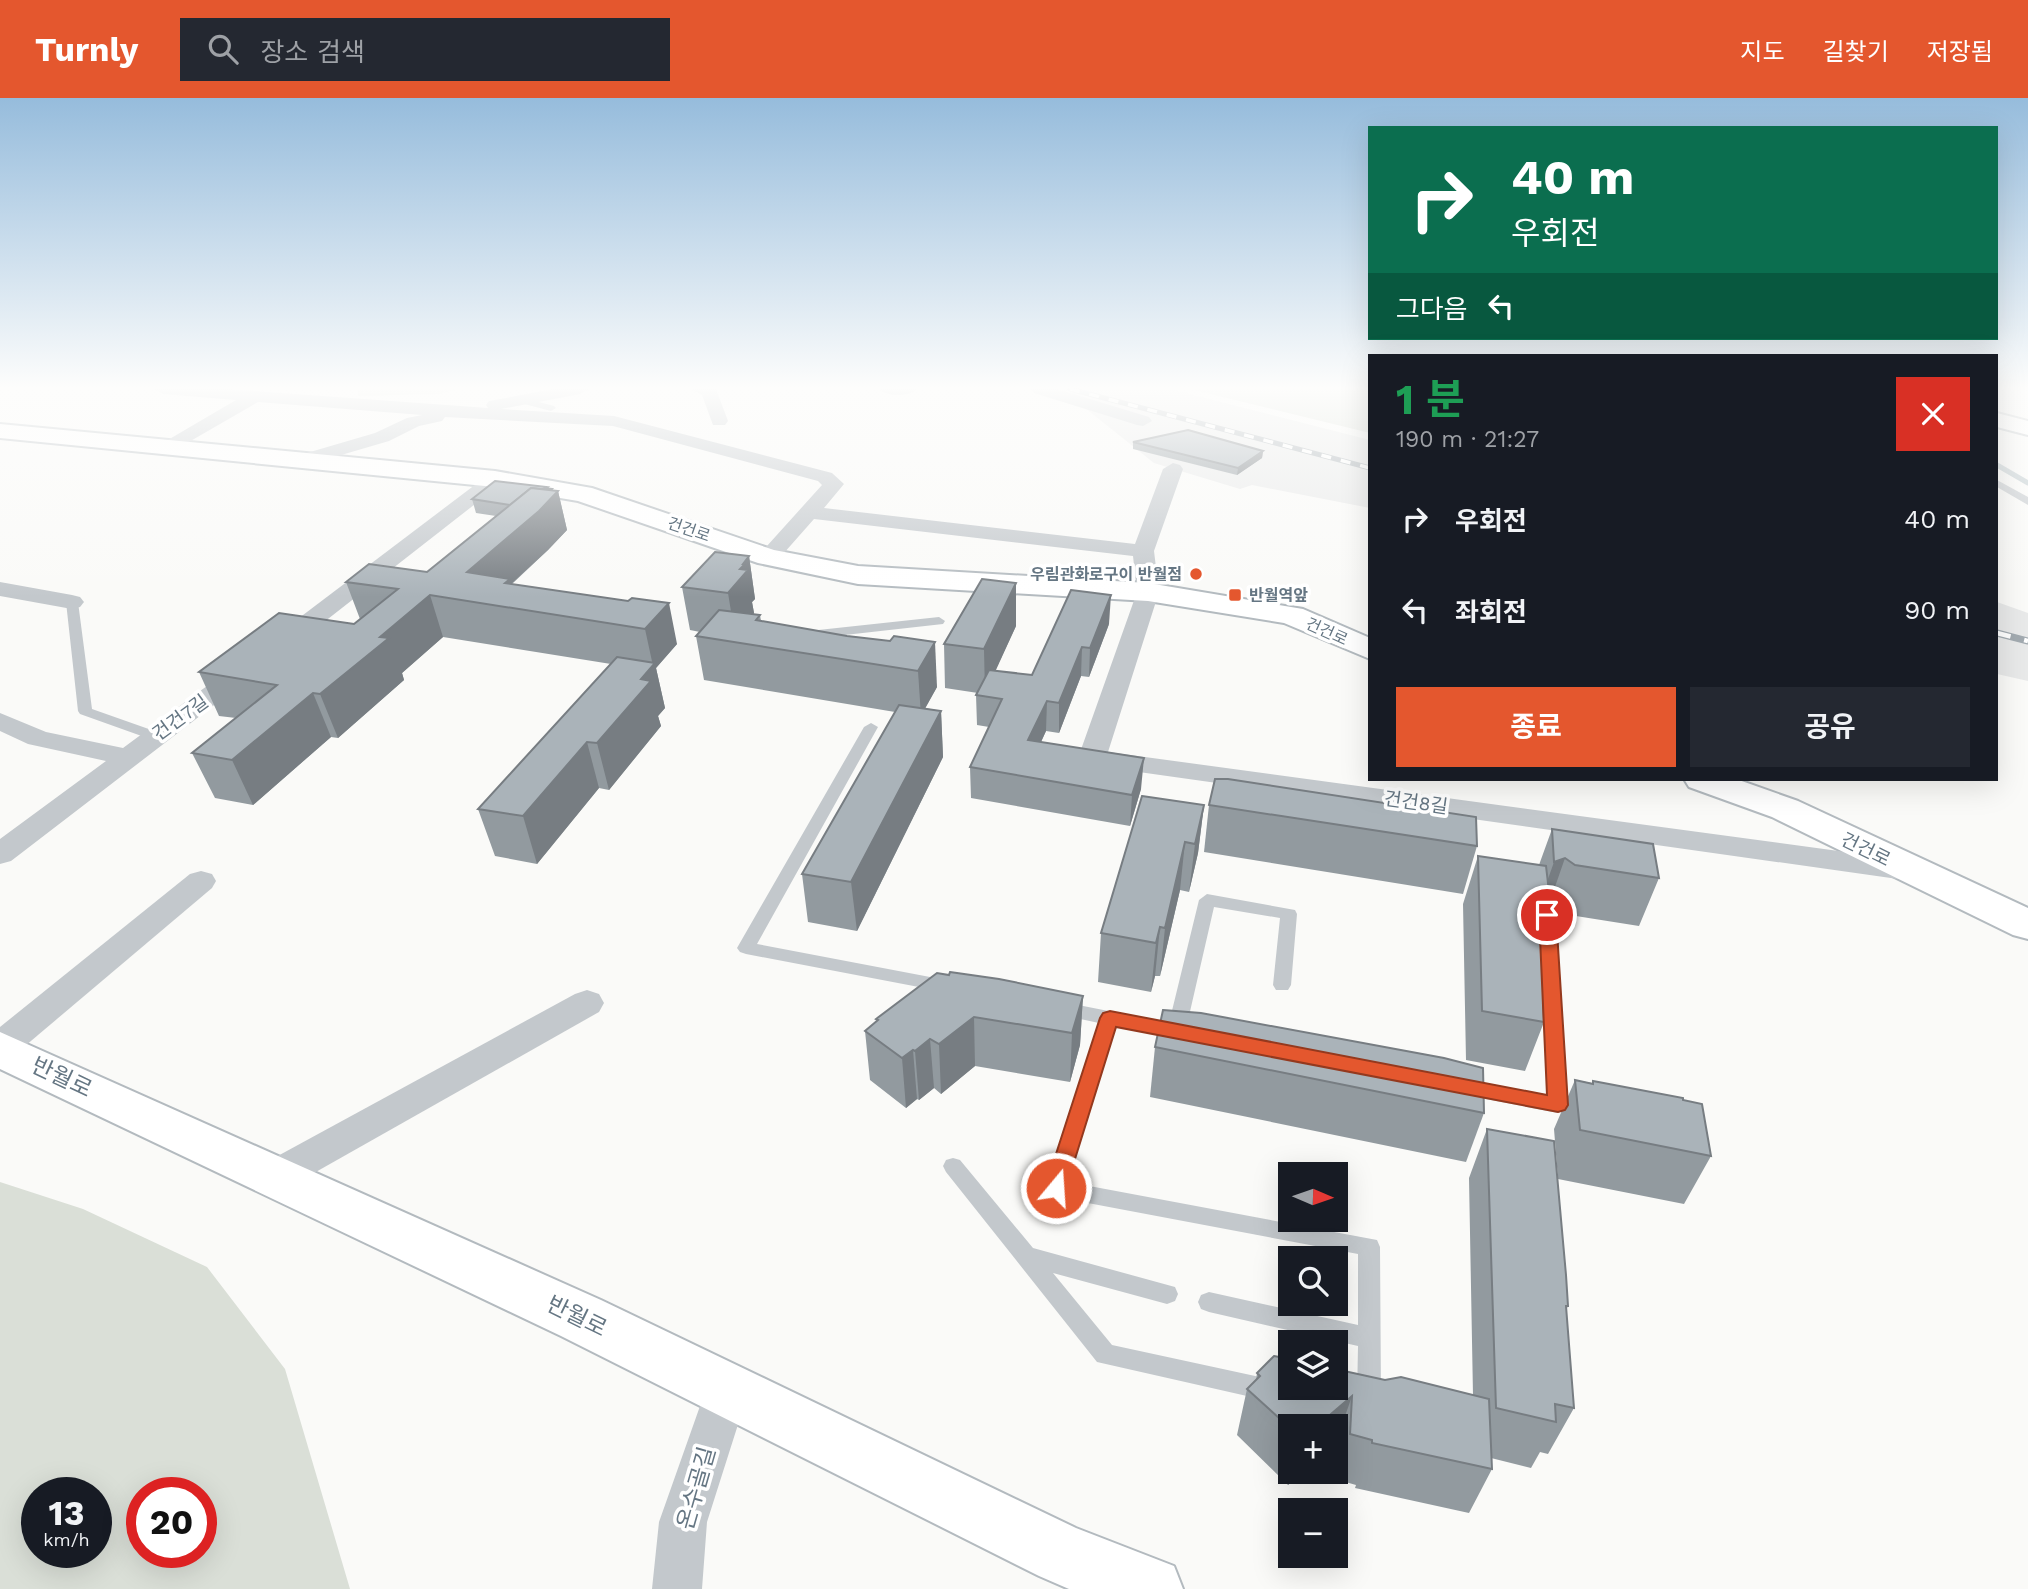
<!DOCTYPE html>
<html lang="ko">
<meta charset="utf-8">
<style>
:root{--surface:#171b24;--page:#242831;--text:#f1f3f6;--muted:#9ea1a6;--accent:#e4572e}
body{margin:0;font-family:"Work Sans","Noto Sans KR",sans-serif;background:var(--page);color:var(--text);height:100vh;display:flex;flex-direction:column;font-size:26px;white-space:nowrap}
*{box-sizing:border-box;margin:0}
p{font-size:23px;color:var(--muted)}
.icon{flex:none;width:38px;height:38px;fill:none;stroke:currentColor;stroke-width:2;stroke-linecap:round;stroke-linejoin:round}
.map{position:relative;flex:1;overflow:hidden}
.details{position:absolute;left:1368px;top:256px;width:630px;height:427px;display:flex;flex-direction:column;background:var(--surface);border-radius:0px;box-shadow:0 7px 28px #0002}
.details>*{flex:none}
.hud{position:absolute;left:1368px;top:28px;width:630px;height:214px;border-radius:0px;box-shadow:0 7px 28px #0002;background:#0b6e4f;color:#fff;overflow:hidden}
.needle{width:46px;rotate:92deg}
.controls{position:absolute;left:1278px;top:1064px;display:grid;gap:14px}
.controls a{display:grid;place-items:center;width:70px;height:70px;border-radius:0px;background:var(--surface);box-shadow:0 7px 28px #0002;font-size:35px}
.speed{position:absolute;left:21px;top:1379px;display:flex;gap:14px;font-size:35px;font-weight:700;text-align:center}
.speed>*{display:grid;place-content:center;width:91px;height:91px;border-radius:50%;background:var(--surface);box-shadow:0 7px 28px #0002;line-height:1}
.speed small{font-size:18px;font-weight:400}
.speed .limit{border:10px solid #d22;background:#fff;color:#111}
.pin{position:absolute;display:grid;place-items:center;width:60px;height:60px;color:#fff;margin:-30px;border:4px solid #fff;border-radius:50%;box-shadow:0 2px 7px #0007}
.me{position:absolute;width:77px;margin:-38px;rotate:18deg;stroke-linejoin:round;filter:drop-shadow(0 0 5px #0008)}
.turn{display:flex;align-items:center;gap:24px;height:147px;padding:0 28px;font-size:32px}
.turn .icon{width:91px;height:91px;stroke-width:2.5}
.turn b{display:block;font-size:49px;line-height:60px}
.then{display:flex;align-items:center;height:66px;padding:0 28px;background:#0003;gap:14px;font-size:26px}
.round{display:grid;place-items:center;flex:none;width:74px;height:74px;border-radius:0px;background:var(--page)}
.head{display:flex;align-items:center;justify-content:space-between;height:119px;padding:0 28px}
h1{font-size:42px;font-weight:700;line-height:52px;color:#1e9e55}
.action{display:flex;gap:14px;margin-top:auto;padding:14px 28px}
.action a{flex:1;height:80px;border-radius:0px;background:var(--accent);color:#fff;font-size:28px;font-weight:700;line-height:80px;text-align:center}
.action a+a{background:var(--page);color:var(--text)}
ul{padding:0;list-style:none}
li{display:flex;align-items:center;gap:21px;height:91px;padding:0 28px}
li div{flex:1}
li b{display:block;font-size:26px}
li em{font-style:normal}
header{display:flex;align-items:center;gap:42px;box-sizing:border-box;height:98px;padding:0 35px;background:var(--accent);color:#fff}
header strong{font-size:33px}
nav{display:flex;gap:38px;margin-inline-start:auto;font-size:24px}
.search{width:490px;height:63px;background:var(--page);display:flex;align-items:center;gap:18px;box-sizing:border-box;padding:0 24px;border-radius:0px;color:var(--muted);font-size:26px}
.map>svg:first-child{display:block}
</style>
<header>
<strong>Turnly</strong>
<div class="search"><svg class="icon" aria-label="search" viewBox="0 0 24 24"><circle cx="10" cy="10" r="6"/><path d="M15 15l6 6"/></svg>장소 검색</div>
<nav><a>지도</a><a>길찾기</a><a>저장됨</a></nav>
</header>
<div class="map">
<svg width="2028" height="1491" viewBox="0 0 2028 1491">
<rect width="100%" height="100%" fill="#fafaf8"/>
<g fill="#e8e9e9">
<polygon points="1031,291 1170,291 1370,342 1370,410 1252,387 1240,391 1154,365 1085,310"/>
<polygon points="1997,504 2028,515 2028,583 1997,576"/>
</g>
<g fill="#dadfd7" fill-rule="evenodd">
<polygon points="358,291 458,291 439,296 358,298"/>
<polygon points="1190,291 1370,291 1370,335"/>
<path d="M0,1084L83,1111L207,1169L285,1271L350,1491H0ZM37,1395H96V1454H37ZM142,1395H201V1454H142Z"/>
</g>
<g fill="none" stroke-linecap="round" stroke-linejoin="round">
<polyline stroke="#bbc7cb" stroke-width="5" points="1997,367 2028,385"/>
<g stroke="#b3babf" stroke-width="4">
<g id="secondary">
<polygon points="1997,315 2028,323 2028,337 1997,329"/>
<polygon points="0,326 495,373 592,390 774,452 858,468 1148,485 1303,511 1370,540 1370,561 1284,525 1148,503 858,486 758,465 578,403 495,389 0,340"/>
<polygon points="1684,681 1736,681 1798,703 2028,810 2028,841 2013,837 1772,719 1689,689"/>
<polygon points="0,934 601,1202 1076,1430 1174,1468 1183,1491 1069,1491 1039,1478 561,1238 0,971"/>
</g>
</g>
<g fill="#c3c8cc" fill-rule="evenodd">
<polygon points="516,298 554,308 556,310 551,313 513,303 513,299"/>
<polygon points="1997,382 2028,399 2028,407 1997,389"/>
<polygon points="72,500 78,504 92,611 160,635 162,638 160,641 150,641 80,616 78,613 66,504"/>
<polygon points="939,519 945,523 943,526 809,541 803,537 809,533"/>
<polygon points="871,625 878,629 757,846 951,883 954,888 951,893 945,894 746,856 740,854 737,850 864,629"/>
<polygon points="1207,796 1295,812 1297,816 1291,887 1288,892 1276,892 1273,887 1280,820 1214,809 1186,931 1187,934 1185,939 1178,941 1116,929 1068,1084 1377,1142 1380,1149 1381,1301 1377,1309 1369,1313 1361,1309 1357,1301 1358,1248 1209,1214 1201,1211 1198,1204 1201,1197 1209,1194 1358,1227 1358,1156 1056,1099 1049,1096 1046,1090 1099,925 1057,916 1054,911 1057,906 1063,904 1169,925 1199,802"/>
<polygon points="1547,811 1555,817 1568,1007 1565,1012 1558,1015 1465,997 1458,994 1455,989 1458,984 1465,981 1548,997 1539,817"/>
<polygon points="953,1060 960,1062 1033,1150 1175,1189 1178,1196 1175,1203 1167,1206 1053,1175 1112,1247 1269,1281 1277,1284 1281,1292 1277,1300 1269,1303 1097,1264 946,1074 943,1068 946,1062"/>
</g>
<g fill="#c3c8cc" fill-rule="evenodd">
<polygon points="154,291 227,291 488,310 486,307 489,303 495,302 553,291 589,291 580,296 501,311 614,318 832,375 844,386 824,410 1135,446 1163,371 1173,365 1180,367 1183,371 1154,453 1159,494 1108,654 1912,763 1923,766 1927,773 1923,780 1912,783 1082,666 1078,660 1137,494 1133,458 814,421 776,464 760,464 757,459 822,387 818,383 613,328 445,319 442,323 419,328 389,343 307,367 300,365 297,361 300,357 375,335 407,320 422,317 258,304 168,356 161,354 159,350 161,346 236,302 163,296"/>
<polygon points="691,291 716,291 728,323 725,327 713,327 702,297"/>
<path d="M879,291H917C909,299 887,299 879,291Z"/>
<polygon points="1031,291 1057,291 1149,319 1152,323 1143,328 1137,327 1034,295"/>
<polygon points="495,375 502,377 505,381 502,385 292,549 283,551 274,549 271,544 274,539 488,377"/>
<polygon points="0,484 72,497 80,499 84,504 80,509 72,511 0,498"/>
<polygon points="243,565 252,568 256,573 252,578 11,763 0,766 0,741 106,663 28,646 0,633 0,615 46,634 123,650 234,568"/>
<polygon points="201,773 212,776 216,783 212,790 12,959 0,962 0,929 190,776"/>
<polygon points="587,892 599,896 604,905 599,914 291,1088 277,1093 263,1088 258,1077 263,1066 575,896"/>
<polygon points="727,1270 743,1277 749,1292 707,1424 702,1491 652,1491 659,1424 711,1277"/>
</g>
<use href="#secondary" fill="#fff" fill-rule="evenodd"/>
<g stroke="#a2aab0" stroke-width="5">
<polyline id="rail-far1" points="1070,291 1370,370"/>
</g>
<g stroke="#a2aab0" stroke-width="7">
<polyline id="rail" points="1997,535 2028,543"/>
</g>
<use href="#rail-far1" stroke="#fff" stroke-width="3.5" stroke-dasharray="10" stroke-linecap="butt"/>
<use href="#rail" stroke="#fff" stroke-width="4.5" stroke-dasharray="14" stroke-linecap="butt"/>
</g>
<g fill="#929a9f">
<polygon points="1133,344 1263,353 1262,360 1237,377 1133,351"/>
<polygon points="547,389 547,391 558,393 567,432 548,452 512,486 628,503 677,546 656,570 665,610 658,618 661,628 609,692 599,690 537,766 495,758 478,711 611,566 443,539 402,575 404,582 338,640 331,639 253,707 215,700 192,655 236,620 219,618 199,574 354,526 360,521 346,484 427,474 496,418 476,415 472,401"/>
<polygon points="749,458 755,501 752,504 754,515 753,517 760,517 761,523 847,538 890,543 937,589 925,610 941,613 943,659 857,833 808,824 802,776 895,614 704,582 696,538 700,534 690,532 682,489"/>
<polygon points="1109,526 1089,579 1081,578 1059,635 1046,633 1041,644 1141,691 1130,728 971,700 970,669 989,629 977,627 976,597 978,595 945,590 944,546 1016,528 995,573 1032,577"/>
<polygon points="1204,707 1198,755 1189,794 1180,792 1160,878 1155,878 1151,894 1098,884 1101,835"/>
<polygon points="1209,707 1477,748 1463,796 1204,754"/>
<polygon points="1552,731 1659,780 1639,828 1557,815 1551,811 1542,838 1547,906 1543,917 1544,924 1525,973 1466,962 1463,806 1478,758 1539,767"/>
<polygon points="949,877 1083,898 1080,947 1070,984 975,968 941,996 934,990 919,1002 917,1001 906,1010 870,982 865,933 877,924 876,921"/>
<polygon points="1155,949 1484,1015 1466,1064 1150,999"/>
<polygon points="1575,982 1592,985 1593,983 1683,1002 1711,1058 1684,1106 1558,1081 1554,1031"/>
<polygon points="1487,1031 1568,1208 1566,1212 1574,1310 1548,1356 1540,1354 1531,1370 1491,1360 1492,1371 1469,1415 1355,1390 1356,1387 1335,1381 1336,1344 1290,1328 1290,1374 1303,1374 1288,1387 1237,1337 1247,1291 1256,1282 1257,1275 1290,1290 1335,1290 1385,1282 1473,1297 1469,1080"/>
</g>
<g fill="#777d82">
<polygon points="1263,353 1262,360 1237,377 1238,370"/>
<polygon points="547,389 548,395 552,391 553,398 558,393 567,432 548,452 511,486 467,474"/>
<polygon points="749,458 755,501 752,504 754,515 735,538 728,495 743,466"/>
<polygon points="1016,485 1016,528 985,596 984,551"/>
<polygon points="430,497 443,539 402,575 404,582 338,640 320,596 380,539"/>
<polygon points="1111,497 1109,526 1089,579 1090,550"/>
<polygon points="669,505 677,546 656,570 665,610 658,618 661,628 609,692 597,645 641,581 653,568 645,531"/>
<polygon points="935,544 937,589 921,618 918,573"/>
<polygon points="1082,549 1081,578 1059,635 1059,605"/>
<polygon points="313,595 331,639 253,707 232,662"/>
<polygon points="1047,603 1046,633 1028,672 1028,642"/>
<polygon points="941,613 943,659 857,833 851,784"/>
<polygon points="587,644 599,690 537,766 523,718"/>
<polygon points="1144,660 1141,691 1130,728 1132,697"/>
<polygon points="1204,707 1198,755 1189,794 1195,746"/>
<polygon points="1185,744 1180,792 1160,878 1165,830"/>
<polygon points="1565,760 1548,809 1539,810 1537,812 1554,764"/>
<polygon points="1160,829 1155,878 1151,894 1156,845"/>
<polygon points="1083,898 1080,947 1070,984 1072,935"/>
<polygon points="974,919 975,968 941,996 939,946"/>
<polygon points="930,941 934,990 919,1002 915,953"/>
<polygon points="913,952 917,1001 906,1010 902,960"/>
<polygon points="1352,1298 1336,1344 1335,1345 1335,1328 1317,1328"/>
<polygon points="1292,1374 1303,1374 1288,1387"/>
</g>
<g fill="#aab3b9" stroke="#777d82" stroke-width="2">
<polygon points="1188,332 1263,353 1238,370 1133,344"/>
<polygon points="495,383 547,389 545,390 552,391 551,392 531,390 510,407 472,401"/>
<polygon points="531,390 558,393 539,413 467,474 510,481 505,485 628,503 632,500 669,505 645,531 430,497 380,539 389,540 320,596 313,595 232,662 192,655 277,587 199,574 279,515 354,526 398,491 346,484 369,466 427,474"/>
<polygon points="715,454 749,458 743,466 745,466 740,471 748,472 728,495 682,489"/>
<polygon points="982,481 1016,485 984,551 944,546"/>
<polygon points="1071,492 1111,497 1090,550 1082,549 1059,605 1047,603 1028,642 1144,660 1132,697 970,669 1002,601 976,597 989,572 1032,577"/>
<polygon points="719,512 760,517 756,522 847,538 890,543 894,538 935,544 918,573 696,538"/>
<polygon points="617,559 655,565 641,581 651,583 597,645 587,644 523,718 478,711"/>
<polygon points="899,607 941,613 851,784 802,776"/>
<polygon points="1215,681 1228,681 1476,719 1477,748 1209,707"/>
<polygon points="1142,698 1204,707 1195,746 1185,744 1165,830 1160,829 1156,845 1101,835"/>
<polygon points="1552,731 1653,746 1659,780 1575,767 1565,760 1554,764"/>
<polygon points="1478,758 1546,768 1551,811 1539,810 1547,906 1543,906 1544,924 1482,913"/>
<polygon points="950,874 999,881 1083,898 1072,935 974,919 939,946 930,941 915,953 913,952 902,960 865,933 878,922 876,921 937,875 949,877"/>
<polygon points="1163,912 1201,915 1444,960 1483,970 1484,1015 1155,949"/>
<polygon points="1575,982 1593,986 1593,983 1683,1000 1683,1002 1702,1006 1711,1058 1580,1032"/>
<polygon points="1487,1031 1554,1043 1566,1177 1568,1208 1566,1208 1574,1310 1555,1306 1556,1324 1496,1310"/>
<polygon points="1274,1258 1290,1261 1290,1290 1329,1290 1332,1293 1333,1290 1335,1290 1335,1271 1385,1282 1401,1279 1489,1301 1492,1371 1372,1345 1372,1342 1350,1336 1352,1298 1317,1328 1290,1328 1290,1330 1247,1291 1260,1278 1257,1275"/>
</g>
<linearGradient id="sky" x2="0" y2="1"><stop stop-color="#96bcdc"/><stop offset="0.58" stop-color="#fdfdfc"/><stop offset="1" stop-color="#fdfdfc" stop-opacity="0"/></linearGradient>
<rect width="2028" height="499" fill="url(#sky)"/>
<polygon fill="#e4572e" stroke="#94391e" stroke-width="2" points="1547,811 1556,817 1568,1007 1565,1012 1558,1014 1116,929 1066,1090 1063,1096 1056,1099 1049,1096 1045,1090 1100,920 1103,915 1110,913 1547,997 1539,817"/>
<g fill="#e4572e" stroke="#fff" stroke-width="2.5">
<circle cx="1196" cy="476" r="7"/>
<rect x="1228" y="490" width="14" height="14" rx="3.5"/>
</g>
<g text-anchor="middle" stroke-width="7" stroke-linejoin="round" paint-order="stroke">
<g font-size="16" fill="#657683" stroke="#fff">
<text transform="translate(689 431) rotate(19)" y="6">건건로</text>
<text transform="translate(1327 533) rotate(24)" y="6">건건로</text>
</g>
<g font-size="16" font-weight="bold" fill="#657683" stroke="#fff" text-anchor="end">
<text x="1182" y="482">우림관화로구이 반월점</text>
<text x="1249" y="503" text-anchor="start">반월역앞</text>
</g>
<g font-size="19" fill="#657683" stroke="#fff">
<text transform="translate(180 619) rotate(-36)" y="7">건건7길</text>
<text transform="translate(1416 704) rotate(8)" y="7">건건8길</text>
<text transform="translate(1866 751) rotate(26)" y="7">건건로</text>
</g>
<g font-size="23" fill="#657683" stroke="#fff">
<text transform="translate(62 979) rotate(25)" y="8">반월로</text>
<text transform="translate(577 1218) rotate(26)" y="8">반월로</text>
<text transform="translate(696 1390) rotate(-74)" y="8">온수골길</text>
</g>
</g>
</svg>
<div class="controls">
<a><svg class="needle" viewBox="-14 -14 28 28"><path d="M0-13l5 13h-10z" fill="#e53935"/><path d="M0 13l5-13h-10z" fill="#9ea1a6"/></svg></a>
<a><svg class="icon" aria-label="search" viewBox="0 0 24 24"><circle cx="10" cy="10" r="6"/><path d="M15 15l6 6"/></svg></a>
<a><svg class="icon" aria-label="layers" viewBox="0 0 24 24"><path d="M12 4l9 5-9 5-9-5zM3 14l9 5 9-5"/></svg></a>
<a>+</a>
<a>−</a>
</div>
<div class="speed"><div>13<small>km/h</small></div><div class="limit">20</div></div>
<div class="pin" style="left:1547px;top:817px;background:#d93025"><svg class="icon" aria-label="arrive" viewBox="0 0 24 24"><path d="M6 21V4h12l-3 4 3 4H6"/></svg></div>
<svg class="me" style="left:1056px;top:1090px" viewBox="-20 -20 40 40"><circle r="17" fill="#e4572e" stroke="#fff" stroke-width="3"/><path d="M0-11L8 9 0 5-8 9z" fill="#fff"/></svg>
<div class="hud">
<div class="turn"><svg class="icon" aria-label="right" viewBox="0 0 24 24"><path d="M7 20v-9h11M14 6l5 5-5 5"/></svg><div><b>40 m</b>우회전</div></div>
<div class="then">그다음<svg class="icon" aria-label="left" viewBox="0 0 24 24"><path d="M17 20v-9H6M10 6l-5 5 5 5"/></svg></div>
</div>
<section class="details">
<div class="head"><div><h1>1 분</h1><p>190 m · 21:27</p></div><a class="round" style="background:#d93025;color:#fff"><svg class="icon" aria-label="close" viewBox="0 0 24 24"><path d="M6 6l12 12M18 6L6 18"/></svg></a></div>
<ul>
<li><svg class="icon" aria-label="right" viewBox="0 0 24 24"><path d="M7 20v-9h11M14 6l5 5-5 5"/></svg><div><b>우회전</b></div><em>40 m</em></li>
<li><svg class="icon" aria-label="left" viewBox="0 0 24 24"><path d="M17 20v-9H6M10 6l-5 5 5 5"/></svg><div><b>좌회전</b></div><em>90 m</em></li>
</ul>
<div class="action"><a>종료</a><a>공유</a></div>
</section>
</div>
